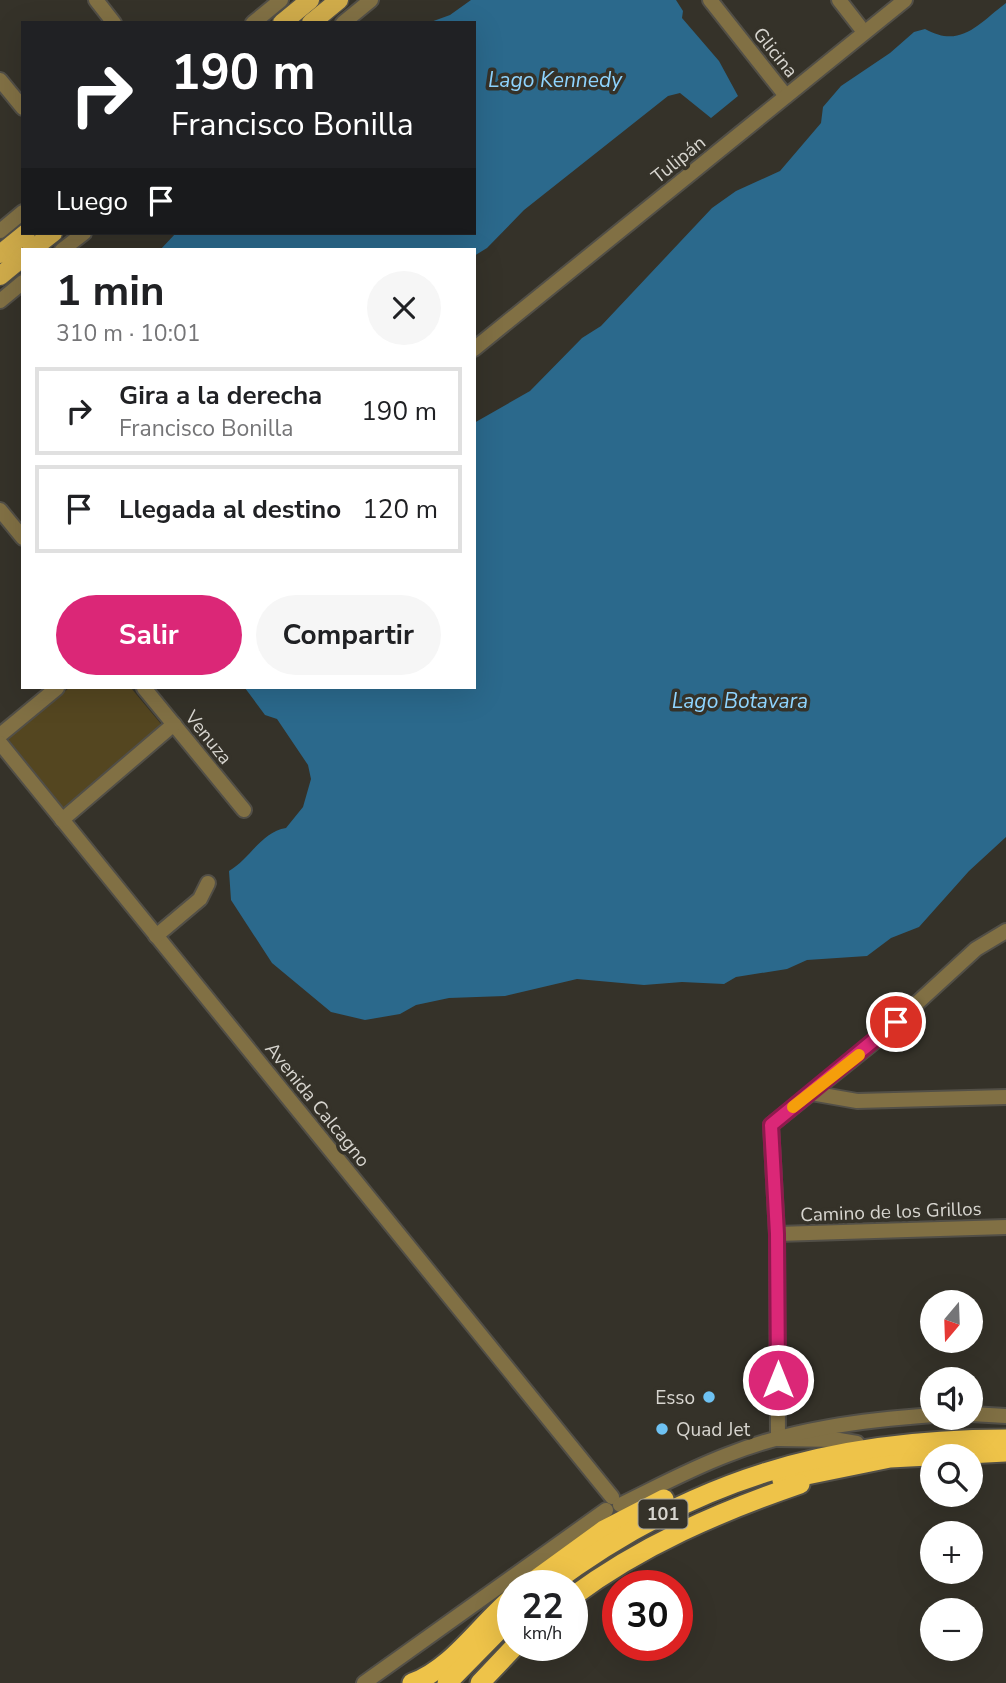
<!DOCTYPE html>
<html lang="es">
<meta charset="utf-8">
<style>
:root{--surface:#fff;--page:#f6f6f6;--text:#202124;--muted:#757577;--line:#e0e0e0;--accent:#db2777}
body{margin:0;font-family:"Nunito Sans",sans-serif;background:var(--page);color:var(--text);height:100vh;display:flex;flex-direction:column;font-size:26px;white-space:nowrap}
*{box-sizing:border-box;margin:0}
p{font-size:23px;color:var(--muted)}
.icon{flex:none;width:38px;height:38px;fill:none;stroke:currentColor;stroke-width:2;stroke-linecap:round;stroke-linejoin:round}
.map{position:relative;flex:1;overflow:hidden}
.panel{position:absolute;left:21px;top:248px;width:455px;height:441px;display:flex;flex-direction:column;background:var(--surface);border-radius:0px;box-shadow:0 7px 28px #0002}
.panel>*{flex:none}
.guide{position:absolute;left:21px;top:21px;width:455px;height:214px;border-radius:0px;box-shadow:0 7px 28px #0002;background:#202124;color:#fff;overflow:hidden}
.needle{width:46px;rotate:199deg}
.fabs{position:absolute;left:920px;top:1290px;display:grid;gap:14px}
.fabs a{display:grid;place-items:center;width:63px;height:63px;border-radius:50%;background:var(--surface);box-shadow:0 7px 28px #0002;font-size:35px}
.speed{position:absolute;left:497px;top:1570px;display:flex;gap:14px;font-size:35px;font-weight:700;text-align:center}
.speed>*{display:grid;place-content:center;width:91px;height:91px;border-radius:50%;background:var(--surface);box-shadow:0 7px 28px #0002;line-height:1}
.speed small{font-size:18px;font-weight:400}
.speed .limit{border:10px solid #d22;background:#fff;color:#111}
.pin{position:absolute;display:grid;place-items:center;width:60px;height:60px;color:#fff;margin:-30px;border:4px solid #fff;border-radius:50%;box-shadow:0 2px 7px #0007}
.me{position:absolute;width:77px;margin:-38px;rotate:0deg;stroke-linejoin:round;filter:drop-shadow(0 0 5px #0008)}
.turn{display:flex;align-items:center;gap:24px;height:147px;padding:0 35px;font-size:32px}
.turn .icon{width:91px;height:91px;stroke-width:2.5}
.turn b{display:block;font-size:49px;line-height:60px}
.then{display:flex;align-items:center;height:66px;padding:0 35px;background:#0003;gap:14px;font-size:26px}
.round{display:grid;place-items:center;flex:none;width:74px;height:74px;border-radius:37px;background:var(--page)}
.summary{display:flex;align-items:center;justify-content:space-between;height:119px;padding:0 35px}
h1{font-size:42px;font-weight:700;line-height:52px}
.cta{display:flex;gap:14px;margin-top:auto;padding:14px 35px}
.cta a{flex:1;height:80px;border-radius:42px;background:var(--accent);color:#fff;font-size:28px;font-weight:700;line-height:80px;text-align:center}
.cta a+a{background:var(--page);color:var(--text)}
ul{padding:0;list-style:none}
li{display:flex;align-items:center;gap:21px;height:88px;margin:0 14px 10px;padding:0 21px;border:4px solid var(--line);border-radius:0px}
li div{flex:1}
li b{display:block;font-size:26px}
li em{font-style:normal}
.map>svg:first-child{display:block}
</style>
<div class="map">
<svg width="1006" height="1683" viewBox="0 0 1006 1683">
<rect width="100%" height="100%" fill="#353229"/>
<polygon fill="#544620" points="69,688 131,688 161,724 63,808 8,739"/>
<g fill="#2b698c">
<polygon points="471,0 676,0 683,11 682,18 719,61 738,96 711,118 680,93 668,96 524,210 487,248 474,256 474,250 160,250 176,233 474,233 474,23 428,23 450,15"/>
<path d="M1006,3V837L969,871L919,927L891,938L867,956L807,960L787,969L736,977L724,984L682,982L644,985L577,979L505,996L449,998L416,1005L400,1014L365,1020L331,1012L272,963L231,900L229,871C250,859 261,832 286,828L303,807L311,779L308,765L277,719L265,715L245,688H474V423L530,391L582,338L601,326L712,208L736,191L780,171L821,123L823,107L841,86L890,53L914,32L925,29C961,49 978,24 1006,3Z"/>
</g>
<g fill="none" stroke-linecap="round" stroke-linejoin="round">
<g stroke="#524f47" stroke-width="18">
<g id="minor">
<polyline points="96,0 114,23"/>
<polyline points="710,0 786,96"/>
<polyline points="839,0 864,32"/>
<polyline points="253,23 281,0"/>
<polyline points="343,23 371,0"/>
<polyline points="0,80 23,108"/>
<polyline points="0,231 23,212"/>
<polyline points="62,250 84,233"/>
<polyline points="0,301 23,282"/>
<polyline points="474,349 905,0"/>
<polyline points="0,510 23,538"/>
<polyline points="144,688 244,810"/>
<polyline points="0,735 57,688"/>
<polyline points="0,743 612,1497"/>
<polyline points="62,820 174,724"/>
<polyline points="156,936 200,899 208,883"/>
<polyline points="811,1093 857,1101 1006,1097"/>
<polyline points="777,1234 1006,1227"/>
<polyline points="971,1414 1006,1416"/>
<polyline points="857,1443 839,1440 778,1439 777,1234 771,1125 878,1039 976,949 1006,931"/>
<path d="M620,1505C655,1488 690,1469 727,1455C792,1429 864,1420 933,1415"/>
<polyline points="364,1683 606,1510"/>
</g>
</g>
<g stroke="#524f47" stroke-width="21">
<g id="major">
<polyline points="282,23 310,0"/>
<polyline points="311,23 339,0"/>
<polyline points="31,250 53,233"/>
<polyline points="0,254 26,233"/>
<polyline points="0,276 23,257"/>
</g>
</g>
<g stroke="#524f47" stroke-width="23">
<g id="highway">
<polyline points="782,1480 890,1458 1006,1452"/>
<polyline points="527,1586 604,1530 664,1499"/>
<path d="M549,1586C690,1480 831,1439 1006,1439"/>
<path d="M572,1597C642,1545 719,1512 800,1484"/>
<path d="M412,1683C453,1668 480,1624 513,1597"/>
<polyline points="447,1683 513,1616"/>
<polyline points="480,1683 516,1645"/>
</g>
</g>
<use href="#minor" stroke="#817044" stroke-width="14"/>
<use href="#major" stroke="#cfab4a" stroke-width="18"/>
<use href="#highway" stroke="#eec349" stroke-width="19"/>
</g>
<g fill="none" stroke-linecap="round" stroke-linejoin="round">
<g stroke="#8e194d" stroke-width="18">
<polyline id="route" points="778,1380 777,1234 771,1125 896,1022"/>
</g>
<use href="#route" stroke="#db2777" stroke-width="12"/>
<polyline stroke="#f59e0b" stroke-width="12" points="793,1107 859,1055"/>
</g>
<g fill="#6ec2f3" stroke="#353229" stroke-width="2.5">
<circle cx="709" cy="1397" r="7"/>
<circle cx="662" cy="1429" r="7"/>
</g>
<g text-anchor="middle" stroke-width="7" stroke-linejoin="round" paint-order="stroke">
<rect fill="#353229" stroke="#a6a49d" stroke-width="2" x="638.5" y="1499.5" width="49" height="29" rx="5"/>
<g font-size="18" font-weight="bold" fill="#d7d5cf">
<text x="663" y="1520">101</text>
</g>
<g font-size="19" fill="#d7d5cf" stroke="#353229">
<text transform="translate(776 52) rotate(51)" y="7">Glicina</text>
<text transform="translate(678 159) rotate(-39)" y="7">Tulipán</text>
<text transform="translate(209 737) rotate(51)" y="7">Venuza</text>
<text transform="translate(318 1104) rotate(51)" y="7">Avenida Calcagno</text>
<text transform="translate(891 1211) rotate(-2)" y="7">Camino de los Grillos</text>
</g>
<g font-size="19" fill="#d7d5cf" stroke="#353229" text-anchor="end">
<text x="695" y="1404">Esso</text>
<text x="676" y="1436" text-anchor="start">Quad Jet</text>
</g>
<g font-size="21" font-style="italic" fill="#8fd4fe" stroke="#353229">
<text x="555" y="87">Lago Kennedy</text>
<text x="740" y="708">Lago Botavara</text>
</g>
</g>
</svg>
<div class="fabs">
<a><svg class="needle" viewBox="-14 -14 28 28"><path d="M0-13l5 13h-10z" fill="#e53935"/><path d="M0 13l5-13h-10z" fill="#757577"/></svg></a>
<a><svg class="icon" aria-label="sound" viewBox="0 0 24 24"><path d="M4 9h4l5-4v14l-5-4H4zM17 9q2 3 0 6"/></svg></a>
<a><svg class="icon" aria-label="search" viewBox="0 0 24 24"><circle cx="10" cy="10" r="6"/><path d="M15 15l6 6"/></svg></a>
<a>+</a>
<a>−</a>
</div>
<div class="speed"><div>22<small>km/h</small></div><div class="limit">30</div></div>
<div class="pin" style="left:896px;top:1022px;background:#d93025"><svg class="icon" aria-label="arrive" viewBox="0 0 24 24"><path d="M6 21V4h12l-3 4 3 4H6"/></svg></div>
<svg class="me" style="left:778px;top:1380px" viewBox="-20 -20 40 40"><circle r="17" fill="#db2777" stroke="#fff" stroke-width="3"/><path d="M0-11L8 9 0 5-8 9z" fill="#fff"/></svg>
<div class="guide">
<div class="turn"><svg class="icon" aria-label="right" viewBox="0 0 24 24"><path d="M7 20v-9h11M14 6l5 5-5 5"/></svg><div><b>190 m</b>Francisco Bonilla</div></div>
<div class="then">Luego<svg class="icon" aria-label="arrive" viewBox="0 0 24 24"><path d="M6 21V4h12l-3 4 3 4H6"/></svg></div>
</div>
<section class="panel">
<div class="summary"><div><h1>1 min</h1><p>310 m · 10:01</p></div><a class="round"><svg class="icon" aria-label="close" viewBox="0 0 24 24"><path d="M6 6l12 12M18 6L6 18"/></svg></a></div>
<ul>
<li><svg class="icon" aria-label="right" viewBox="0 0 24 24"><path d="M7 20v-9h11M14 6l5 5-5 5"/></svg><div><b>Gira a la derecha</b><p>Francisco Bonilla</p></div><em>190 m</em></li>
<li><svg class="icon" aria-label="arrive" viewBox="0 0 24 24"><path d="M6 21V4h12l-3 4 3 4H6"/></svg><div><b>Llegada al destino</b></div><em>120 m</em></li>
</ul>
<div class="cta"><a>Salir</a><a>Compartir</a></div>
</section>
</div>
